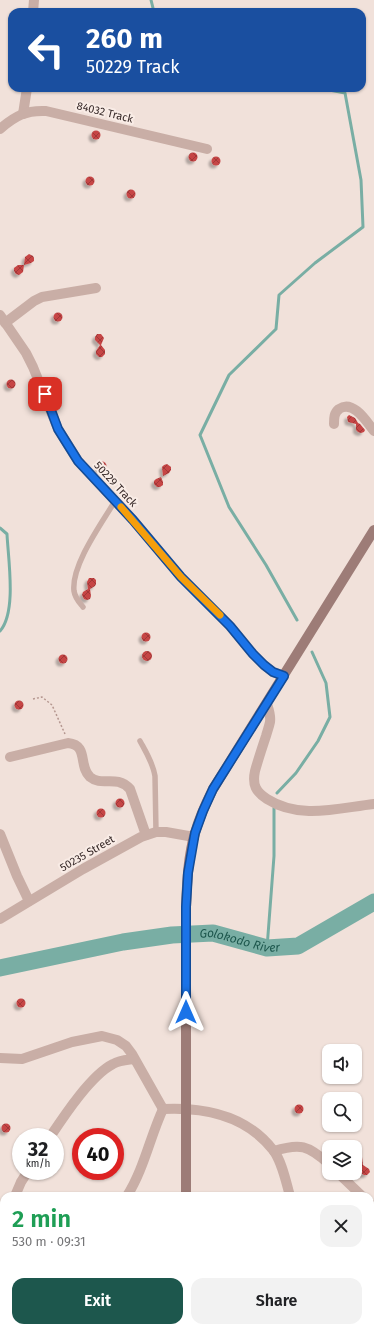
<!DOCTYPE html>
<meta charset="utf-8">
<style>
:root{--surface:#fff;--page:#f2f2f2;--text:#202124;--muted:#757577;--accent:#1d574d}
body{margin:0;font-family:"Fira Sans",sans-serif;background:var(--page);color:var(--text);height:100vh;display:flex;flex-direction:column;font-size:15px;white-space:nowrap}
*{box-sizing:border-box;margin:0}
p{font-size:13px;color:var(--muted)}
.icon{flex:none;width:22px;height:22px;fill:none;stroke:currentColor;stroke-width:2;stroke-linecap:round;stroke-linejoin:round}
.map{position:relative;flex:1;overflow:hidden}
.side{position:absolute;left:0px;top:1192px;width:374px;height:140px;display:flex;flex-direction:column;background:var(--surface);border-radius:12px 12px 0 0;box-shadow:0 1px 3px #0004}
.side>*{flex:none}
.hud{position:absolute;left:8px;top:8px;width:358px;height:84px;border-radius:12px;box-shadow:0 1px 3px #0004;background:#1a4fa0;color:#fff;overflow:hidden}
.tools{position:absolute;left:322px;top:1044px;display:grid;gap:8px}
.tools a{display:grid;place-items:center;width:40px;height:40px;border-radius:8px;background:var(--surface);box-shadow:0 1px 3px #0004;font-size:20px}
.speed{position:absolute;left:12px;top:1128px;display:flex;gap:8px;font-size:20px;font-weight:700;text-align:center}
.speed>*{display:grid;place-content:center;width:52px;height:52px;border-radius:50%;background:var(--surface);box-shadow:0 1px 3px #0004;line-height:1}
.speed small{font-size:10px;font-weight:400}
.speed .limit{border:6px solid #d22;background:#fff;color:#111}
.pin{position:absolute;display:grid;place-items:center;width:34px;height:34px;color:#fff;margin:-17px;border-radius:8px;box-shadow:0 2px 6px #0006}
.me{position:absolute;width:44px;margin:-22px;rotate:0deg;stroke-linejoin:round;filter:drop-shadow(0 0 3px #0008)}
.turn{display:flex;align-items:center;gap:14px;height:84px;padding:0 12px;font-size:18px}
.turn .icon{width:52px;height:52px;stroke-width:2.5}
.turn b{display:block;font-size:28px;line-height:34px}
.round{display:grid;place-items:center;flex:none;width:42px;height:42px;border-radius:12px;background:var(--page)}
.overview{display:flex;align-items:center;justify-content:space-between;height:68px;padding:0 12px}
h1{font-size:24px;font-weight:600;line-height:30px;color:#1e9e55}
.action{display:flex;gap:8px;margin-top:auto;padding:8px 12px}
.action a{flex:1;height:46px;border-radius:12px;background:var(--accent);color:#fff;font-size:16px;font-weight:600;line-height:46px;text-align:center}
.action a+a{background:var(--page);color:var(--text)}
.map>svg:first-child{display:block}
</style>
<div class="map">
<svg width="374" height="1332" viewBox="0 0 374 1332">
<defs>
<pattern id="building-cross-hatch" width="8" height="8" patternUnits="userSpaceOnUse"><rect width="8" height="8" fill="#c64444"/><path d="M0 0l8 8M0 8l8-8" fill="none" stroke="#a23939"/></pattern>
<filter id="shadow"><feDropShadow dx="-3" dy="3" stdDeviation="1" flood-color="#0004"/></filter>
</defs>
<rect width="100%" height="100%" fill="#f1e1da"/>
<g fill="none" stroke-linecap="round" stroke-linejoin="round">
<g stroke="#79aea4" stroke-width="3">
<polyline points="151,0 154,12"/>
<path d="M0,528L7,534C8,558 17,612 0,631"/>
<polyline points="297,620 266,565 229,507 200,435 229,375 276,329 279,295 315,263 363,227 361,180 345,93 319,88"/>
<polyline points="277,793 296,773 318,741 330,717 326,683 312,652"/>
<polyline points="267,948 274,856 274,808"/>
</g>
<path stroke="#79aea4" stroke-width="17" id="s1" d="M0,968L123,942L172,935L213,933L267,948L298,946L374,902"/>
</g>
<g fill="url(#building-cross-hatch)" filter="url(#shadow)">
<circle cx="96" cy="135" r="4.5"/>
<circle cx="193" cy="157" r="4.5"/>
<circle cx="216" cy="161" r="4.5"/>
<circle cx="90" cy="181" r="4.5"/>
<circle cx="131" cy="194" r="4.5"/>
<polygon points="29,254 33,256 34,258 34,261 31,263 24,265 25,257"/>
<polygon points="18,265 24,265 23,272 19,275 16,274 14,271 14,268"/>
<circle cx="58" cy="317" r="4.5"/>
<polygon points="97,334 101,334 104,338 101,345 105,350 105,354 102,357 99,357 96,354 96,351 100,345 95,340 95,337"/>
<circle cx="11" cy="384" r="4.5"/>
<polygon points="349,415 355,418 358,423 360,424 365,430 364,432 361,433 358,432 356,430 356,424 348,422 347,417"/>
<circle cx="102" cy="466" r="4.5"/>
<polygon points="167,464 171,467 171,470 169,473 163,476 162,467 164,465"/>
<polygon points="161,477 163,482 163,485 160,487 157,487 154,484 154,481 156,479"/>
<polygon points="89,578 94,578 96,580 96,584 95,586 90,589 91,596 90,599 87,600 84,599 82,595 83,592 88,589 87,582"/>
<circle cx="146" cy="637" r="4.5"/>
<circle cx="147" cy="656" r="5"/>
<circle cx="63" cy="659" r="4.5"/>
<circle cx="19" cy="705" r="4.5"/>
<circle cx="120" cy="803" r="4.5"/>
<circle cx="101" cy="813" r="4.5"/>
<circle cx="21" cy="1003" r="4.5"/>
<circle cx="299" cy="1109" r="4.5"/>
<circle cx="6" cy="1128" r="4.5"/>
<polygon points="355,1151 362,1157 363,1165 369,1169 370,1172 367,1175 364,1175 361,1173 361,1166 355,1163"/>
</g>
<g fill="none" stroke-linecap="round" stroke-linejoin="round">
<polyline stroke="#b59790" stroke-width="1.5" stroke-dasharray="2 2" stroke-linecap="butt" points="33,699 42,697 52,705 65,734"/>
<g stroke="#c9aea6" stroke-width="5.5">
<path d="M83,607C79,602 75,598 74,591C71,565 102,523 115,501"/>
<path d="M140,741C146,752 153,763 155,776L156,832"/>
</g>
<g stroke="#c9aea6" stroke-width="10">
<polyline points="33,12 34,0"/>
<polyline points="23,114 27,88"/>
<path d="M0,129C15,116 26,110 46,111L207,149"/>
<polyline points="0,315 26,353 33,367 58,429 78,461 133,520 181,577 230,626 253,654 264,665 273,672 284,676"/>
<polyline points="5,323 34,301 42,297 96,288"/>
<path d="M334,424C334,418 334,413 339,409C353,399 367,422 374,431"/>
<path d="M267,704C269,710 271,715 270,722C269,727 267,732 266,736C262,748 258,760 255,771C252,785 256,792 267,799C300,820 338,808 374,804"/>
<path d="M10,757L68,743C89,745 78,766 90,777C102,787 116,774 130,789L146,835"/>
<polyline points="0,834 17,876 29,901"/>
<polyline points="0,919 83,869 141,837 156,832 166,832 194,837"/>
<path d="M0,1058L22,1059L72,1042L102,1036L117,1040L126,1046L132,1054L163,1109C205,1107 246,1115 273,1150C282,1161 286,1182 290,1196"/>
<path d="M50,1137C64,1116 91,1075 113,1064C120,1060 127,1060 134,1059"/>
<path d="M274,1151C300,1143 308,1145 329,1164"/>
<polyline points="338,1173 362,1196"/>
<polyline points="15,1196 21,1182 28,1171"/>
<path d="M127,1196C144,1169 150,1137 163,1109"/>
<polyline points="370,1204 374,1207"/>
<polyline points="54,1328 55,1332"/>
<polyline points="117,1332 118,1328"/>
<polyline points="312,1332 312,1328"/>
</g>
<g stroke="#9d7c77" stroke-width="10">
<path d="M186,1196V907C187,883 188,856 195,833C199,818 206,803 213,789L374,530"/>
<polyline points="192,1328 192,1332"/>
</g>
</g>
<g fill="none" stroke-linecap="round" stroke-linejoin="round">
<g stroke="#114b97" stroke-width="10">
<polyline id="route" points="45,394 58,429 78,461 133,520 181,577 230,626 253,654 264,665 273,672 284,676 213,789 203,811 195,833 188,873 186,907 186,1012"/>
</g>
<use href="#route" stroke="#1a73e8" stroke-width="7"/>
<polyline stroke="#f59e0b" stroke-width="7" points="121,507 181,577 220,615"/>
</g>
<g text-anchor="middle" stroke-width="4" stroke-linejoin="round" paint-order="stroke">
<g font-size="11" fill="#362827" stroke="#f9ece6">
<text transform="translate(105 112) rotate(14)" y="4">84032 Track</text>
<text transform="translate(116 484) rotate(47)" y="4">50229 Track</text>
<text transform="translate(87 853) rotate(-30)" y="4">50235 Street</text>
</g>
<g font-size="12" font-style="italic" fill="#1d574d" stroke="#f9ece6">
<text dy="4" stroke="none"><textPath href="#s1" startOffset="244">Golokodo River</textPath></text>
</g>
</g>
</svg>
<div class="tools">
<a><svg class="icon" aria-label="sound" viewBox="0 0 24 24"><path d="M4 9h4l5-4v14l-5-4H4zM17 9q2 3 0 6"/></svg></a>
<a><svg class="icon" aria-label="search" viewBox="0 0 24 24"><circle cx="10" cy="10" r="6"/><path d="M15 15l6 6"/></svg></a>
<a><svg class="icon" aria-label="layers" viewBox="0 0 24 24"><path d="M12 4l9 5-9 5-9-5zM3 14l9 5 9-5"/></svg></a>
</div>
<div class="speed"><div>32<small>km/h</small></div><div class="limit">40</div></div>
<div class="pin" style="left:45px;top:394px;background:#d93025"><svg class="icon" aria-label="arrive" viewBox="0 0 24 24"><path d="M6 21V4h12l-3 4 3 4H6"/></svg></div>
<svg class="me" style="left:186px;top:1012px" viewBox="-20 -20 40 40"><path d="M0-17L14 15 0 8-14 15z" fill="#1a73e8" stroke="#fff" stroke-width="4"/></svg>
<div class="hud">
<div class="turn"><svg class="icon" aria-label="left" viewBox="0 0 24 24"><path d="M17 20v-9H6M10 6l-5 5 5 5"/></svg><div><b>260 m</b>50229 Track</div></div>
</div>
<section class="side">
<div class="overview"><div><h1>2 min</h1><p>530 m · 09:31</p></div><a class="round"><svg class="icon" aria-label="close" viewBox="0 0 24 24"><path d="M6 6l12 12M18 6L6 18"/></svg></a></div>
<div class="action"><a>Exit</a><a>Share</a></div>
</section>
</div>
